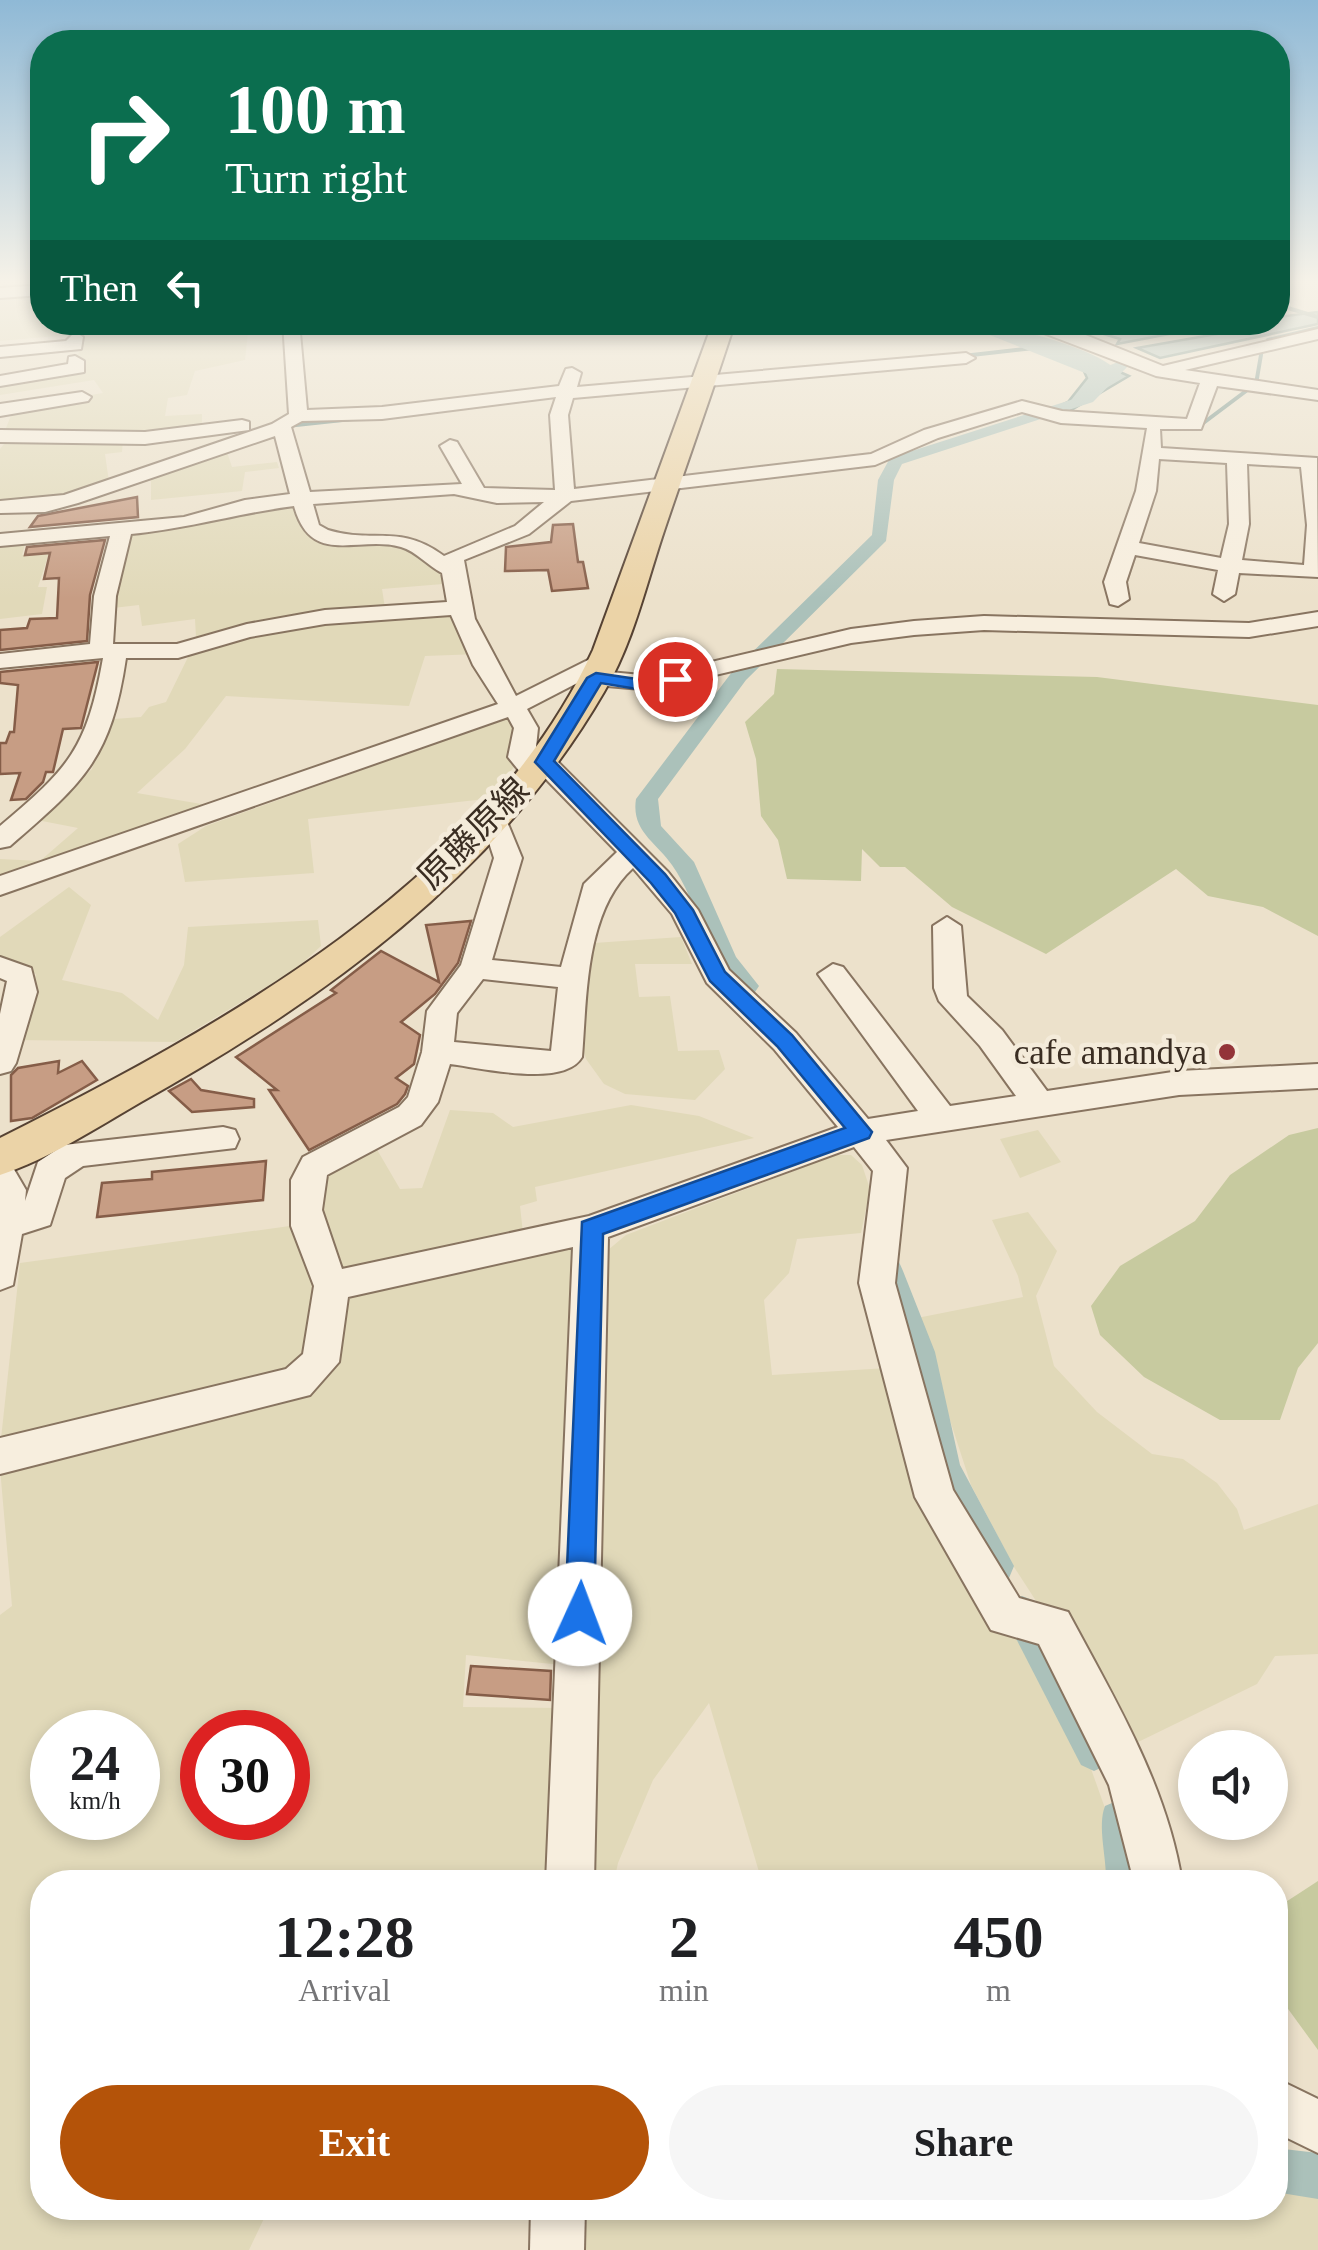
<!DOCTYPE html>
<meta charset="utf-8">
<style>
:root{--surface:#fff;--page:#f6f6f6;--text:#202124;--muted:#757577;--accent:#b45309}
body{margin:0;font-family:"Times New Roman","Noto Sans JP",serif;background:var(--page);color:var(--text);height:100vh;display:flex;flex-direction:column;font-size:38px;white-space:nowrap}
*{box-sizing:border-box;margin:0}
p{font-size:32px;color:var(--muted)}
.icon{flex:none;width:55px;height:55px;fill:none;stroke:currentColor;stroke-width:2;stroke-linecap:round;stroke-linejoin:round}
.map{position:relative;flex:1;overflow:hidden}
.side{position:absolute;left:30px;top:1870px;width:1258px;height:350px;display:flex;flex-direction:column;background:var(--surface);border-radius:40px;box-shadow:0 5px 15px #0003}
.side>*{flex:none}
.top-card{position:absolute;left:30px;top:30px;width:1260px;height:305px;border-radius:40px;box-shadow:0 5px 15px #0003;background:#0b6e4f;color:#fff;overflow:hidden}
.buttons{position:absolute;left:1178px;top:1730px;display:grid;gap:20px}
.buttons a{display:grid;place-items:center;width:110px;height:110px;border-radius:50%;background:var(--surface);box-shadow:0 5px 15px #0003;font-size:50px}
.speed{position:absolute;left:30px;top:1710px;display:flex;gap:20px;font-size:50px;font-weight:700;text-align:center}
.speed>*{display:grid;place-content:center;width:130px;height:130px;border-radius:50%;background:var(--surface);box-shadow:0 5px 15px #0003;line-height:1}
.speed small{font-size:25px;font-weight:400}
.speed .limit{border:15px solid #d22;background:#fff;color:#111}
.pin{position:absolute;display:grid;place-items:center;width:85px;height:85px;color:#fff;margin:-42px;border:5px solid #fff;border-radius:50%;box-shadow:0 2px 10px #0007}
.me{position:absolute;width:110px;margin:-55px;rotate:2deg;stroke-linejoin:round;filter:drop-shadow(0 0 8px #0008)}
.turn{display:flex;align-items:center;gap:35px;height:210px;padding:0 30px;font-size:45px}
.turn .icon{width:130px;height:130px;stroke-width:2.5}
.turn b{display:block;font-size:70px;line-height:85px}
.then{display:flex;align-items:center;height:95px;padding:0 30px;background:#0003;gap:20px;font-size:38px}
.eta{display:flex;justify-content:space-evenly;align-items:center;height:170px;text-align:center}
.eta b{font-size:60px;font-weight:800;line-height:70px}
.primary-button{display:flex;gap:20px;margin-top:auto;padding:20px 30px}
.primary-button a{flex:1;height:115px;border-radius:60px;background:var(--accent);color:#fff;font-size:40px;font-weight:800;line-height:115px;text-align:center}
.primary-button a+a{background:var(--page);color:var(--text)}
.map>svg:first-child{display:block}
</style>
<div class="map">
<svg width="1318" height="2250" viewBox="0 0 1318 2250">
<rect width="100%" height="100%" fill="#ece1cb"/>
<g fill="#e1d9b9" fill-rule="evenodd">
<polygon points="42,296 42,322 249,323 245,360 195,371 187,395 168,398 165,416 202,414 202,427 123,440 122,452 105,454 109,482 64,499 0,504 0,449 9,438 4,433 14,408 103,393 94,380 0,395 0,383 83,368 74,356 79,353 80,334 0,341 0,300"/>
<polygon points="226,449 232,467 277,462 279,468 245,472 242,491 151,500 151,474"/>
<polygon points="297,502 304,527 405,545 440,568 443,584 382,589 385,608 208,639 196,637 195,619 142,626 139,605 113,608 129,532"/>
<polygon points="26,541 22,555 49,553 38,587 47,587 42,614 0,619 0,543"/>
<polygon points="452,610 479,654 425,656 409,706 226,696 185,749 137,793 207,805 0,879 0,859 40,861 78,828 37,820 92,769 99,745 114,719 141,717 149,707 166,702 191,651 319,620"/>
<polygon points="511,716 520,723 515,766 485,799 308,819 314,873 185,882 178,844 206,826"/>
<polygon points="69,887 91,905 62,980 122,993 158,1020 184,965 188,927 318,920 321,946 296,969 175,1042 15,1040 36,974 0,962 0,937"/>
<polygon points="681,937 692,964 635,964 639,997 670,996 678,1051 719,1050 725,1069 695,1100 625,1094 604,1084 586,1059 578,1034 579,1001 594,943"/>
<polygon points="631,1105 699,1116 754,1138 535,1187 537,1201 520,1206 523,1233 342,1276 317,1234 312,1179 372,1141 400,1189 422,1188 450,1110 493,1113 513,1127"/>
<polygon points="1038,1130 1061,1162 1020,1178 1000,1139"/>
<polygon points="835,1155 851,1155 862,1165 870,1189 861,1233 797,1239 789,1273 764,1300 772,1375 888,1368 1090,1766 1111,1825 1112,1882 762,1882 709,1703 653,1780 618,1863 614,1882 585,1882 608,1250 626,1235"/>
<polygon points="1028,1212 1057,1251 1036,1296 1054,1366 1097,1412 1152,1454 1183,1459 1217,1483 1237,1509 1244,1530 1318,1504 1318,1654 1275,1656 1257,1684 1130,1746 1014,1567 971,1485 917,1318 1023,1297 1018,1276 992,1220"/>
<polygon points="297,1225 321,1278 317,1337 291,1376 0,1448 20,1263"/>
<path d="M581,1237L562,1665L466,1655L463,1707L562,1708L555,1882H42V2208H269L249,2250H0V1615L12,1606L0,1468L283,1395L352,1292ZM52,1732H138V1818H52ZM202,1732H288V1818H202Z"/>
<polygon points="1275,2178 1318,2187 1318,2250 582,2250 584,2208 1275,2208"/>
</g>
<g fill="#c7ca9f">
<polygon points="777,669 1097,677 1318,705 1318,936 1263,907 1208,896 1176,869 1046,954 952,907 905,867 880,867 862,849 861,881 787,879 778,840 761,816 756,759 745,722 774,694"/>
<polygon points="1318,1128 1318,1343 1298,1368 1280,1420 1220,1420 1144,1377 1100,1335 1091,1306 1120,1266 1195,1221 1230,1175 1289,1135"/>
<polygon points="1318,1881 1318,2050 1275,1991 1275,1909"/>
</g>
<g fill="#abc1ba" stroke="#728f87" stroke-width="2.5">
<polygon points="1318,312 1318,324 1160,358 1137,348 1228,332 1169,334 1117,344 1120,339 1075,325 1278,322 1278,317"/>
<polygon points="1095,361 1129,376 1063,415 1049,411 1068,402 1087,378 1081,365"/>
</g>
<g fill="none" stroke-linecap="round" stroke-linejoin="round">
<g stroke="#728f87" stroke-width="4">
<polyline points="1278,305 1318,317"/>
<polyline points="1268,340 1318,328"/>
<polyline points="963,356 1034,348"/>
<polyline points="1256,384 1262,349"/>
<polyline points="1202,424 1250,388"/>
<polyline points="287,426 352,419"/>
</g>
<g fill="#abc1ba" fill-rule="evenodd">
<path d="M1123,360L1130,364L1093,402L902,464L894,480L886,541L746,680L658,799L661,826L694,862L736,957L759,986L755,992H737C704,954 700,905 672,865C656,842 631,831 636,799L732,672L872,535L878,480L890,458L1083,396L1108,366Z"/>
<polygon points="888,1259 899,1262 903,1271 935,1352 960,1465 1014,1566 1009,1578 997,1583 985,1578 927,1468 903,1352 873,1271 877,1262"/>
<polygon points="1022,1596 1035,1601 1107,1739 1113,1752 1107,1765 1094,1771 1081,1765 1009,1625 1004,1613 1009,1601"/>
<path d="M1119,1800L1133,1806C1144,1832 1147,1855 1146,1882H1106C1107,1858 1097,1826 1105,1806Z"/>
<polygon points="1275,2148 1318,2153 1318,2199 1275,2192"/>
</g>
<path fill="#abc1ba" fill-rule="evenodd" d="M957,322C995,322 1096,345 1121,374L1118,379H1100Z"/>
</g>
<g fill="#c79d84" stroke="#855d48" stroke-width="2.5">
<polygon points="137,497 138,517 30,527 38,516"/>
<polygon points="573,524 578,562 583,562 588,588 552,591 548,570 505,571 506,547 551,542 553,525"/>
<polygon points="105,540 90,595 87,641 0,650 0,630 27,628 30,619 57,618 59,578 44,579 50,553 25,555 27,547"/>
<polygon points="98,662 81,728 63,729 53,772 46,772 43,782 26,799 11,800 20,773 0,774 0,743 6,743 10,732 14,732 18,685 0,683 0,672"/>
<polygon points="471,921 458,963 435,994 401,1022 420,1035 414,1064 396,1078 408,1086 405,1094 397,1104 309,1150 269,1090 277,1090 236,1057 336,993 331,990 381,951 439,982 426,925"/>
<polygon points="59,1061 58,1073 82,1061 97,1080 32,1118 11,1121 11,1075 18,1068"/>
<polygon points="191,1079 201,1090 254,1099 254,1107 192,1112 169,1091"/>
<polygon points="266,1161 263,1200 97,1217 102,1183 152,1179 152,1172"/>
<polygon points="471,1666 551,1671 550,1700 467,1694"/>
</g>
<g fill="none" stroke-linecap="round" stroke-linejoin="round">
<g stroke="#887460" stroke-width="4">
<g id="minor">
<polygon points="42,285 42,295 0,298 0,288"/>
<path d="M283,322H299L307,410L382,407L559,386L566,369L572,368L581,373L577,387L966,353L975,358L966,363L573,398L568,415L574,489L871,454L924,430L1022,401L1062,411L1187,419L1200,383L1156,376L1015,322H1043L1083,334L1163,366L1318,329V339L1185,370L1318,390V400L1217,386L1201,429H1160L1161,448L1317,458L1318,577L1239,573L1235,594L1224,601L1213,594L1218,570L1135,555L1126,582L1129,599L1118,606L1110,604L1104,582L1136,491L1147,428L1061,423L1022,412L938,438L875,465L571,501L529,534L464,560L475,619L516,696L604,652L616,659L599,671L652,676L851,629L914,621L984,616L1249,623L1318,612V626L1249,637L984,630L914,635L851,643L652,690L596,685L585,679L527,709L538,728L535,757H553L668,872L698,910L729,970L796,1033L868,1119L918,1111L818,974L833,964L843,967L950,1106L1016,1096L980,1046L939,1001L934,988L933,926L947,917L961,926L967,996L1002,1030L1047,1091L1179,1071L1318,1064V1088L1179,1095L886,1140L907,1168L895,1283L953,1490L1019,1598L1068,1612C1114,1698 1167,1785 1182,1882H1134L1109,1785L1039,1644L991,1630L915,1497L859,1283L873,1171L854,1147L608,1237L594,1882H546L573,1247L348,1297L339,1362L310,1395L0,1474V1438L286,1369L303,1354L314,1286L291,1226V1180L303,1157L399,1107L408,1097L422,1052L427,1011L461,965L494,858L481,818L494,810L503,812L522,858L492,960L561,967L584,884L617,852L544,777L525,778L508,757L514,728L508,717L0,895V876L498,704L473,665L451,615L325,624L250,637L178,658H126C111,759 84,782 10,846L0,848V826C69,768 87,749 103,658L0,668V654L90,644L94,596L110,536L0,546V534L184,517L245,500L290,494L275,436L78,503L45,512L0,513V501L64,495L272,424L289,414ZM556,397L550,415L555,490L484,488L457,442L450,440L440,446L462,484L310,492L291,427L302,421L382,419ZM1159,459L1227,463L1229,524L1221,558L1139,543L1156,491ZM1247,464L1301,467L1307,525L1304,565L1242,560L1249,524ZM454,494L497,503L544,502L515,526L444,556C400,523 373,544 328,530L319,525L313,504ZM294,506C311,568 357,535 401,547C416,551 428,566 442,573L447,602L325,610L247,624L177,644H113L116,596L131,534C187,529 239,513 294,506ZM633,868L672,914L707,983L774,1049L838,1127L589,1216L342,1269L322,1210L327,1175L421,1125L438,1102L450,1064C482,1068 564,1088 582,1057C587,996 585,911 633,868ZM483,979L558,987L551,1051L454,1042L457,1013Z"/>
<polygon points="75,332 83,337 81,349 0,357 0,347 66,341"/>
<polygon points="75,356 84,361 84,372 0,386 0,376 68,364 69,357"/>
<polygon points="82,392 91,397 88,401 0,416 0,404"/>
<polygon points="242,420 249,422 249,430 145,444 0,442 0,430 145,432"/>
<polygon points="0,957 31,968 37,992 16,1063 11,1071 0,1074 0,1014 7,981 0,978"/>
<polygon points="223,1127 235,1130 239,1139 235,1148 83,1166 65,1178 50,1225 22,1234 13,1285 0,1290 0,1162 12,1166 26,1190 25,1201 38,1162 64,1145"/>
<polygon points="1275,2078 1318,2099 1318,2153 1275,2132"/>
<polygon points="531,2208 585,2208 584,2250 530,2250"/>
</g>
</g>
<g stroke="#564233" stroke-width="4">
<path id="major" d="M713,322H735C712,394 686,465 662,537C645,589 632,645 604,692C498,875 322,1001 141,1102C96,1128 49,1159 0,1175V1138C219,1028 486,882 593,650Z"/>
</g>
<use href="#minor" fill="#f7eede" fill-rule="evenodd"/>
<use href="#major" fill="#ebd3a7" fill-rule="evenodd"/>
</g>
<linearGradient id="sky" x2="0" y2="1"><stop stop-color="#8fb9d6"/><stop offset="0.47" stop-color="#f6f2e8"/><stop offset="1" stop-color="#f6f2e8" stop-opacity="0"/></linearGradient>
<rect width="1318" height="599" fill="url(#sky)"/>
<polygon fill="#1a73e8" stroke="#114b97" stroke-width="2.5" points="596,673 637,679 675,674 683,679 637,689 601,683 554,761 665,874 693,910 725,972 792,1035 872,1132 869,1138 603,1234 594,1614 590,1624 580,1628 569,1624 565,1614 582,1222 845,1128 777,1046 710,981 675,913 651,883 535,762 587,678"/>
<circle fill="#933439" stroke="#f4ebda" stroke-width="4" cx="1227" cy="1052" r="10"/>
<g text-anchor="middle" stroke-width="9" stroke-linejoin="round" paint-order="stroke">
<g font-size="35" fill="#3a2d22" stroke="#f4ebda">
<text transform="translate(473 833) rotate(-45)" y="12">原藤原線</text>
</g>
<g font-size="35" fill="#3a2d22" stroke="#f4ebda" text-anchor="end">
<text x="1207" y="1064">cafe amandya</text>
</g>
</g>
</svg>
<div class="buttons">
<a><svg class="icon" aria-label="sound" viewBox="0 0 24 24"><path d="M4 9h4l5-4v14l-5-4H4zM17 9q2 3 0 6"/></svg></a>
</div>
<div class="speed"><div>24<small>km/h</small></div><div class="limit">30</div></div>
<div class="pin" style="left:675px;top:679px;background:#d93025"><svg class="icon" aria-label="arrive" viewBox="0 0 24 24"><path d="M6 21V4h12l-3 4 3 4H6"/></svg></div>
<svg class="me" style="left:580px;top:1614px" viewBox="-20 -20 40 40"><circle r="19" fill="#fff"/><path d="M0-13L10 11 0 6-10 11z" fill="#1a73e8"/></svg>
<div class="top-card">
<div class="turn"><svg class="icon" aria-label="right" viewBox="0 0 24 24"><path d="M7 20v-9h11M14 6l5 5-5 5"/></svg><div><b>100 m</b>Turn right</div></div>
<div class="then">Then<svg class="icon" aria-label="left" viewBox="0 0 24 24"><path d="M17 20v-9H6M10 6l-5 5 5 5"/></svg></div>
</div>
<section class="side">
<div class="eta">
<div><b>12:28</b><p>Arrival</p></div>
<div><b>2</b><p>min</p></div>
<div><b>450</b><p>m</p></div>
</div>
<div class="primary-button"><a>Exit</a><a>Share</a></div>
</section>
</div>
